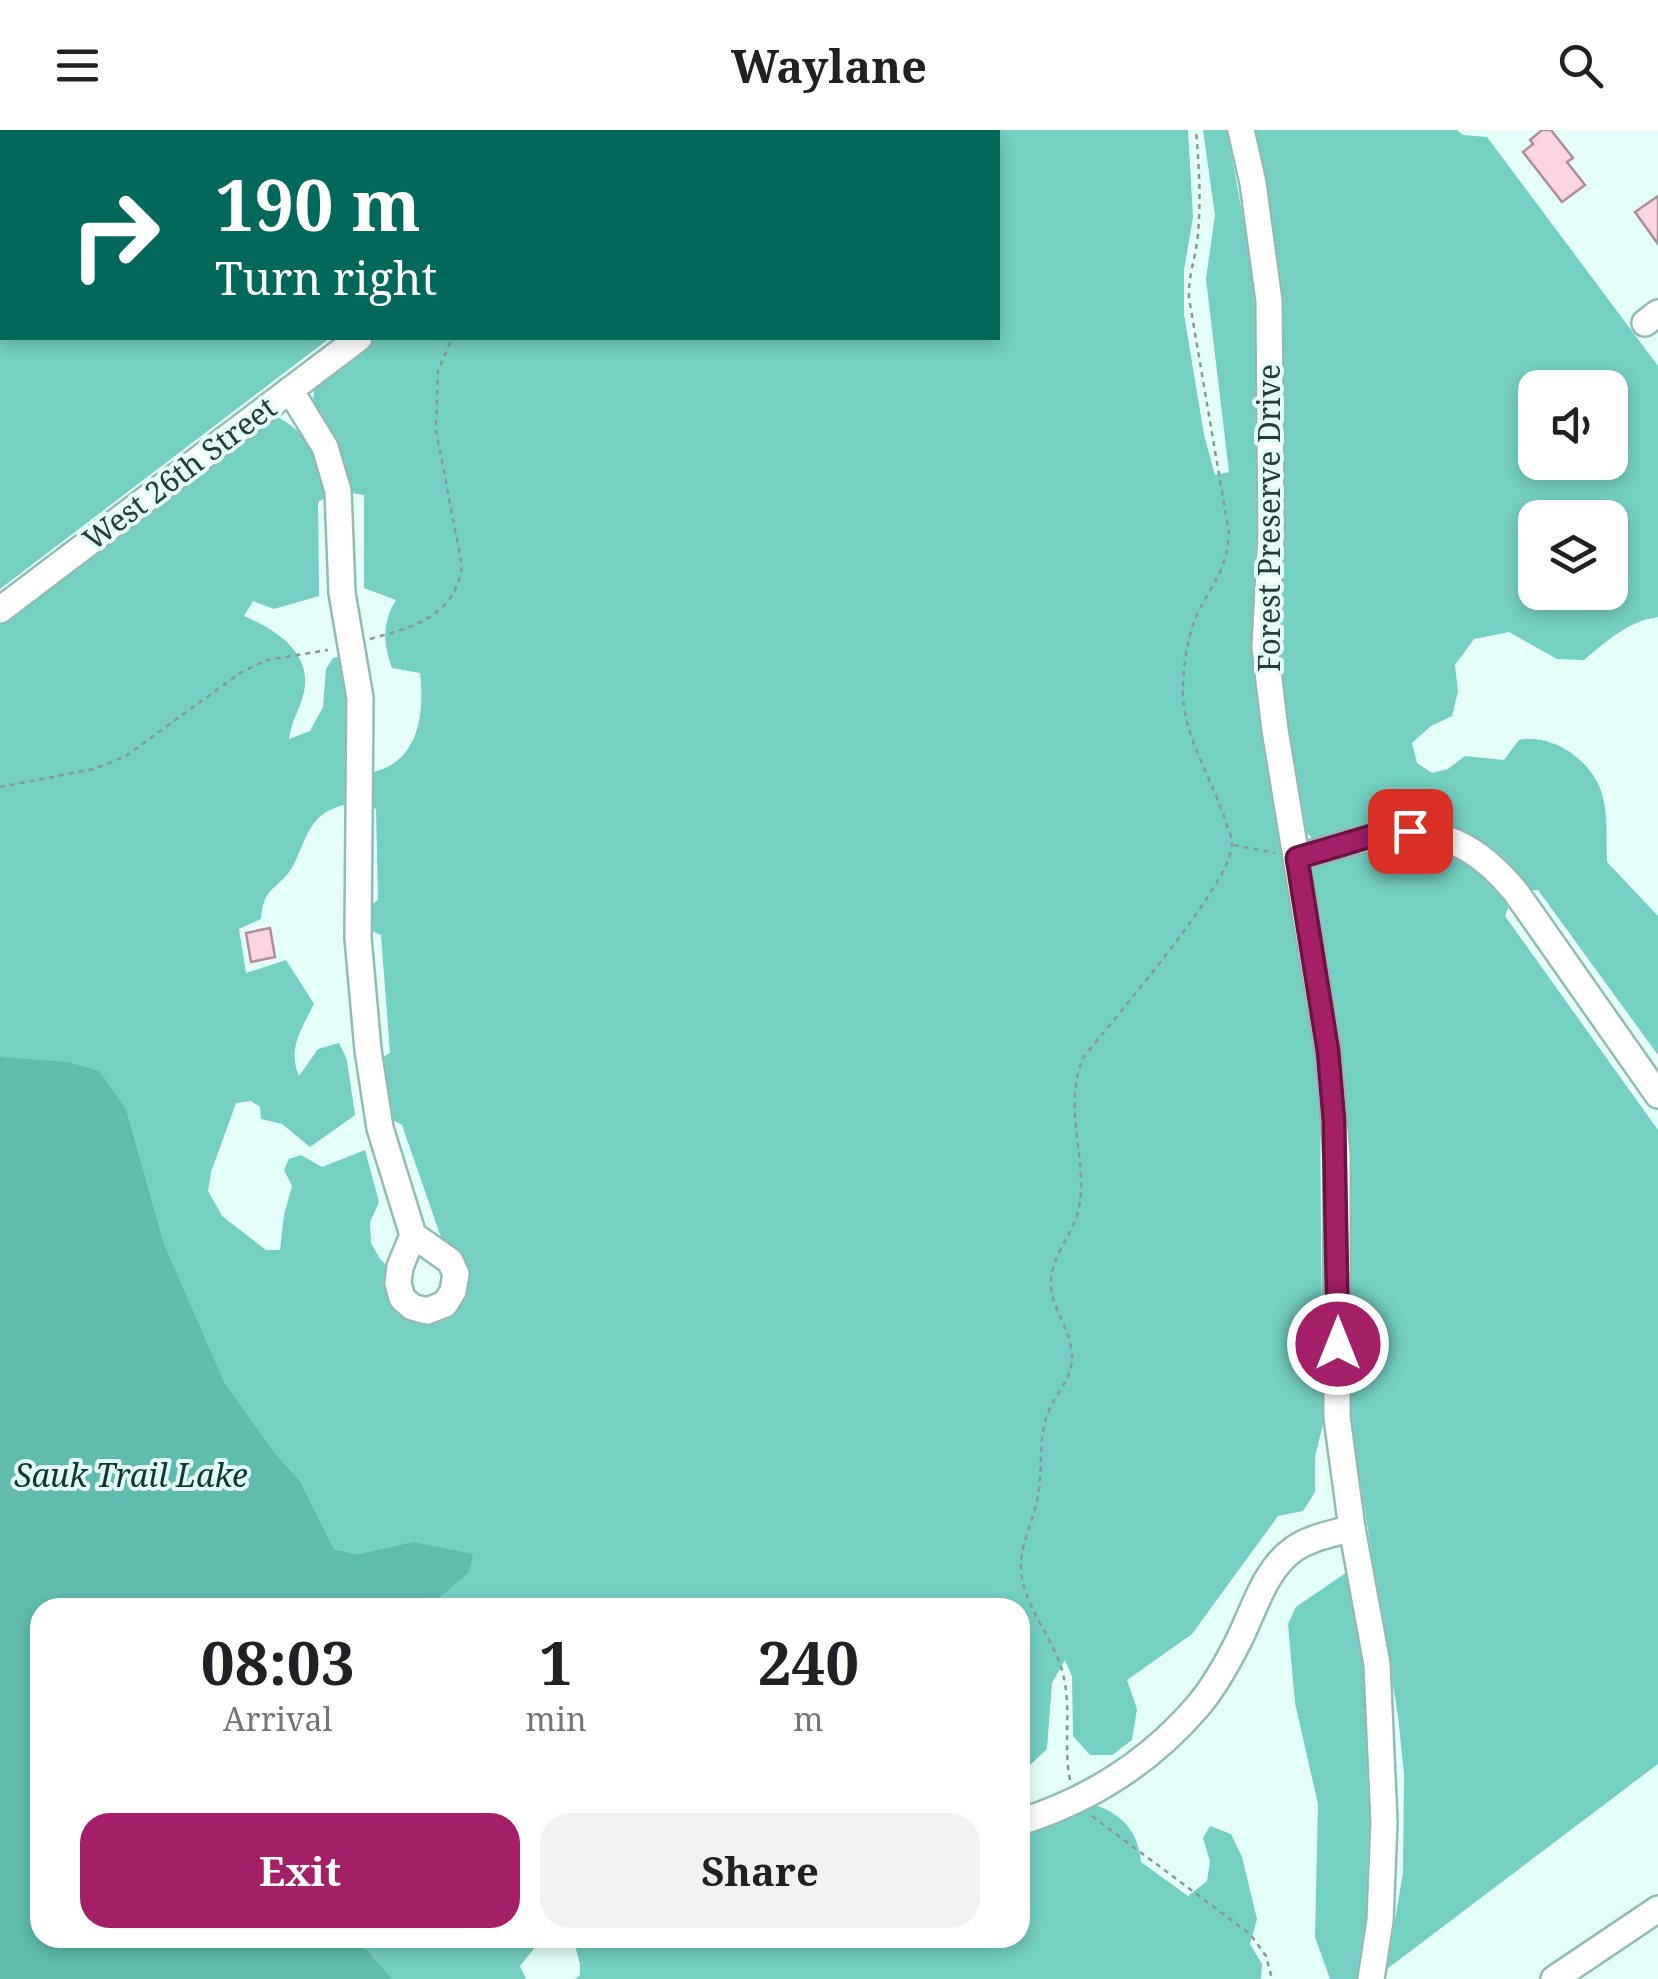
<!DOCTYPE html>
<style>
:root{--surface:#fff;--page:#f2f2f2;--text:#202124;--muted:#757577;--accent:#a51e68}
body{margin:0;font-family:"Noto Serif",serif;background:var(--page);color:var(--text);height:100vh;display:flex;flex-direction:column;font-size:38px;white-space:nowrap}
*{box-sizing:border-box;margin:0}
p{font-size:32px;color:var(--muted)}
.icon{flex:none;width:55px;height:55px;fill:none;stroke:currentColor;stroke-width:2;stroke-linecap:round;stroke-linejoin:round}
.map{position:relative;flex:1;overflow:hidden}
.side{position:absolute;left:30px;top:1468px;width:1000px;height:350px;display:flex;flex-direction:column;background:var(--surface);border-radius:30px;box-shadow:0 5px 15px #0003}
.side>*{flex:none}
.hud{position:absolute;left:0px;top:0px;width:1000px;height:210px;box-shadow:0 5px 15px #0003;background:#00695c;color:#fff;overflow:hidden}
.buttons{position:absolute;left:1518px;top:240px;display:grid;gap:20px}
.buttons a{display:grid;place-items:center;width:110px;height:110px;border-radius:20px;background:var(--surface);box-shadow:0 5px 15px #0003;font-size:50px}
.pin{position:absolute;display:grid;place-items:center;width:85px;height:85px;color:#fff;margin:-42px;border-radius:20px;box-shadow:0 5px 15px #0006}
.me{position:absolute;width:110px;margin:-55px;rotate:0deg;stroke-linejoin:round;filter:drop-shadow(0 0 8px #0008)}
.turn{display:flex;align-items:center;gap:35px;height:210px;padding:0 50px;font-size:45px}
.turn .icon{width:130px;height:130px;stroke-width:2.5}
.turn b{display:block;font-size:70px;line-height:85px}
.eta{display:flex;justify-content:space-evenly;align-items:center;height:170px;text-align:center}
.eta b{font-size:60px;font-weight:700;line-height:70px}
.cta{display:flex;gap:20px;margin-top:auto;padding:20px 50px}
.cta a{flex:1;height:115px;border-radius:30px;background:var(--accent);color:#fff;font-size:40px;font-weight:700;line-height:115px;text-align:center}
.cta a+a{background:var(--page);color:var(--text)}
header{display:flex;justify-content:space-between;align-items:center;height:130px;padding:0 50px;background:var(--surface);font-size:45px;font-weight:700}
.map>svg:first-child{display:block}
</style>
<header><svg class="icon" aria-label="menu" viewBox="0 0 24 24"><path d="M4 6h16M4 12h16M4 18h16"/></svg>Waylane<svg class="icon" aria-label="search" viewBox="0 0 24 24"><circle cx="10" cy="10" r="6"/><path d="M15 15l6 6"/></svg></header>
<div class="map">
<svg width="1658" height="1849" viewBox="0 0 1658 1849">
<rect width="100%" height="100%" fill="#e4fffa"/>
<g fill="#74d0c2" fill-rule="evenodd">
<polygon points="0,0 297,0 2,2 2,208 330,208 0,459"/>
<path d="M646,0H1188L1193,87L1184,140V184L1204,305L1215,345L1229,342L1206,149L1215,85L1203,0H1227L1250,127L1256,197L1259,279L1256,514L1316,911L1320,974L1322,1209L1326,1281L1315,1327V1362L1303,1381L1278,1386L1192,1504L1127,1550L1137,1579L1132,1610L1112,1625H1090L1073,1606L1072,1546L1065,1530L1052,1553L1047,1619L1029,1636L1020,1640V1478L420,1477L433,1473L412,1412L358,1424L334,1419L301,1352L276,1324L225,1253L164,1113L127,981L0,927V491L272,284C311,304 319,325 327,367L318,372L319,466L274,479L253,471L244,486C276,500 312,522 304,562C300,579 291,592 289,609L310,601L323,577L326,539L333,528L342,526L352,579L349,674C337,676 323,681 315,692C305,704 300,723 293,736C280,759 263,755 261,789L239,799L246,843L286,830L314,874C302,898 287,919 299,946L318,919L339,913L347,930L355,985L310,1017L282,994L261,989L260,977L251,971L236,973L211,1042L208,1061L222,1086L266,1120H280L284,1085L292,1056L284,1040L289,1029L301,1025L322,1037L365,1020L379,1072L370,1092L371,1113L380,1129L391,1139L394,1162L446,1184L444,1116L402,995L385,986L377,930L390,923L381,805L367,799L368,778L378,770L376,679L365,675L367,643C418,636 425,586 420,543L392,538C383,513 382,493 396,470L364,458V365L346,362L313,270L314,261L319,249L374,208H998V2H643Z"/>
<path d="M1250,0H1457L1463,5L1487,7L1658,236V487C1628,491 1607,511 1584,530L1557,529L1509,502L1474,509L1455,535L1458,561L1452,586L1431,596L1412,613L1417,633L1432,643L1448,639L1465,626L1504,630L1519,610C1554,603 1595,632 1603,668C1608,687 1606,711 1607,732L1658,786V925L1538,760H1529C1522,750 1515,738 1506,729C1452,680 1377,691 1313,709L1301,698L1279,551ZM1535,258H1610V332H1535ZM1535,388H1610V462H1535Z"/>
<path d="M1399,712C1457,716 1469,733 1512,768L1505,786L1658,1000V1634L1387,1839L1403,1742L1404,1644L1398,1586L1346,1263L1311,744L1317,731Z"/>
<polygon points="1350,1440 1365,1520 1375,1735 1363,1849 1330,1849 1315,1807 1318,1674 1295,1573 1288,1494 1296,1477"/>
<path d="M1063,1667C1103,1674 1137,1686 1141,1732L1188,1766L1207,1751L1210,1731L1203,1708L1210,1696L1231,1704L1242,1727L1257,1789L1250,1814L1262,1834L1261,1849H575L580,1845V1834L573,1808H1020V1674L1024,1677Z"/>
<polygon points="356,1808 535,1808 536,1816 520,1836 526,1849 393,1849"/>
</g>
<polygon fill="#5fbcaf" points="0,927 68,932 99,941 127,981 164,1113 225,1253 276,1324 301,1352 334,1419 358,1424 412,1412 473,1424 469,1442 433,1473 420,1477 40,1478 40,1808 356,1808 393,1849 0,1849"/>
<g fill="#fcd4e3" stroke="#b18c9a" stroke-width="2.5">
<polygon points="1542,0 1551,0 1573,28 1567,32 1585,55 1562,72 1523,22 1533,14 1530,10"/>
<polygon points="1658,66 1658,114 1635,82"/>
<polygon points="270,798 275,827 251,832 246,803"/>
</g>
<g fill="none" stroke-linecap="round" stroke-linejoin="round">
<g stroke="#90bcb4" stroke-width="30">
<g id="minor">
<polyline points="1241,0 1253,53 1269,171 1271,405 1265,517 1275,600 1328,921 1337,1026 1337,1287 1352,1398 1377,1534 1384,1692 1380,1791 1371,1849"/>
<polyline points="628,2 631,0"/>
<polyline points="1645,193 1658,183"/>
<polyline points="290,260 325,317 338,361 342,463 360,568 358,808 368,920 380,998 413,1105 400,1137 398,1153 402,1168 412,1177 427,1181 445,1174 453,1161 456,1144 450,1131 413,1105"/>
<polyline points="0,480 359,208"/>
<path d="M1297,728C1387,701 1446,678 1515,761L1658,965"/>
<path d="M1020,1692C1090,1670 1150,1632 1198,1576C1214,1557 1228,1532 1239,1510C1254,1480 1265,1439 1294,1419C1311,1407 1333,1404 1352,1398"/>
<polyline points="1554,1849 1658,1779"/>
</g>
</g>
<g stroke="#849a96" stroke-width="2.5" stroke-dasharray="5 5" stroke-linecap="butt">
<polyline points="685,2 688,0"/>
<path d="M370,509C413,497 455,487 462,436L436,300L438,241L452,208"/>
<polyline points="0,657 94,639 126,626 240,543 267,530 328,520"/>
<polyline points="1234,715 1275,723"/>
<path d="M1070,1650C1063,1615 1072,1580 1063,1544C1054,1505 1014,1468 1022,1424C1025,1404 1035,1385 1038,1365C1043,1338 1038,1308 1048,1283C1055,1264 1072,1249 1072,1228C1073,1202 1052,1181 1051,1155C1049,1128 1074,1104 1079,1078C1088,1025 1062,981 1083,928C1113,889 1230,756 1232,715C1233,709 1228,699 1226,693C1212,646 1181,606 1183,555C1184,532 1187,509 1196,487C1211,454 1227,442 1229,403L1189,168C1188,145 1196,127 1198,104C1201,69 1199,36 1196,0"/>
<polyline points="1092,1686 1250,1804 1266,1826 1272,1849"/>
</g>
<use href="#minor" stroke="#fff" stroke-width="25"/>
</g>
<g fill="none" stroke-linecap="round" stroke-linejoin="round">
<g stroke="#6b1444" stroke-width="25">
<polyline id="route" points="1338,1214 1334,991 1328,921 1297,728 1375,705 1410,701"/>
</g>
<use href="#route" stroke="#a51e68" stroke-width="18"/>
</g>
<g text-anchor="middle" stroke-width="8" stroke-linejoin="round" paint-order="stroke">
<g font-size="30" fill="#293b38" stroke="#e4fffa">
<text transform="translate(180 344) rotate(-37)" y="10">West 26th Street</text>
<text transform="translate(1270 388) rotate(-90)" y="10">Forest Preserve Drive</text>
</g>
<g font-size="32" font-style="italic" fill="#0b3832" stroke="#e4fffa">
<text x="131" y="1357">Sauk Trail Lake</text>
</g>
</g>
</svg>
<div class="buttons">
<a><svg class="icon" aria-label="sound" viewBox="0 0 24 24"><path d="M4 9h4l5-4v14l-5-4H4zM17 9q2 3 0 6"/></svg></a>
<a><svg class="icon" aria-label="layers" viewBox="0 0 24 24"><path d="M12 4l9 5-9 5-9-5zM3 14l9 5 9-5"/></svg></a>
</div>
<div class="pin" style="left:1410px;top:701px;background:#d93025"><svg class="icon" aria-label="arrive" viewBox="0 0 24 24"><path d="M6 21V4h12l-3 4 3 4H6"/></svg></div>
<svg class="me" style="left:1338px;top:1214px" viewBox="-20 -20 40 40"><circle r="17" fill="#a51e68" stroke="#fff" stroke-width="3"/><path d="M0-11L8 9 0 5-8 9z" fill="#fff"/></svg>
<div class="hud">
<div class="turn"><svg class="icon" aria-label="right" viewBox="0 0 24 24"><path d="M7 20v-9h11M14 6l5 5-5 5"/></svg><div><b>190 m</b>Turn right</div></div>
</div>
<section class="side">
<div class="eta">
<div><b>08:03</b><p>Arrival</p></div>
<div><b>1</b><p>min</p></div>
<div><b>240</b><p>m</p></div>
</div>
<div class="cta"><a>Exit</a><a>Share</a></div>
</section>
</div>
